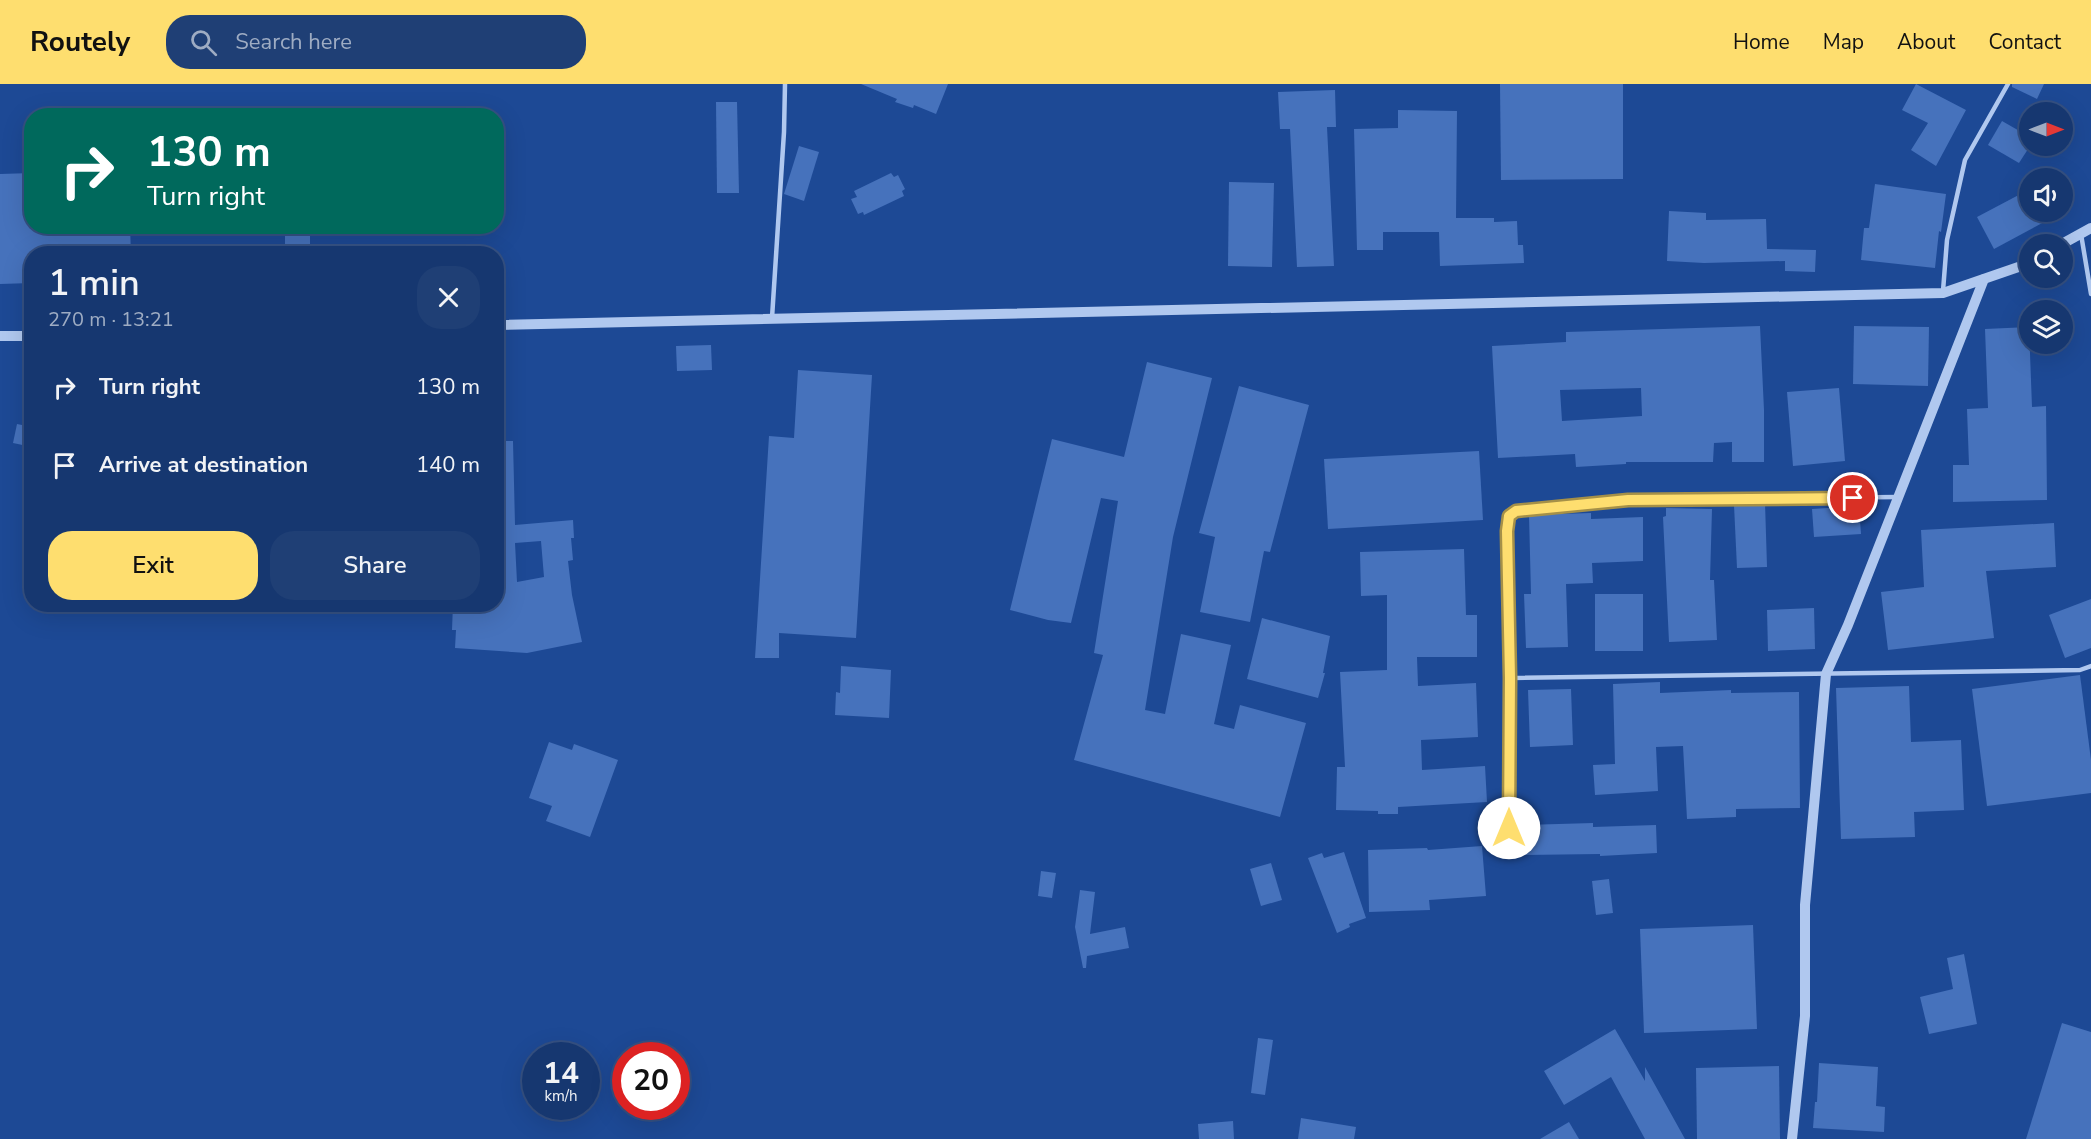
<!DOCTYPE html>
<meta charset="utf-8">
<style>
:root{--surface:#163770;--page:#1f3f75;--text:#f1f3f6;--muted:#9eacc3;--line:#355183;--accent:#fede6f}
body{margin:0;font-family:"Nunito Sans",sans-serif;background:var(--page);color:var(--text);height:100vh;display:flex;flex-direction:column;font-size:22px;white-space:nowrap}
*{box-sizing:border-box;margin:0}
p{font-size:20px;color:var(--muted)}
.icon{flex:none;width:33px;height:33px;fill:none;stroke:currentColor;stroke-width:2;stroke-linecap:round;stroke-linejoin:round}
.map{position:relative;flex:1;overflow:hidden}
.details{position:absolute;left:24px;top:162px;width:480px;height:366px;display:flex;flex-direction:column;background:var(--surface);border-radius:24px;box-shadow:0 6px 24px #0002,0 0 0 2px var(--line)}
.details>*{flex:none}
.top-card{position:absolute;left:24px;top:24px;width:480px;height:126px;border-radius:24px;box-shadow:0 6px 24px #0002,0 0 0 2px var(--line);background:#00695c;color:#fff;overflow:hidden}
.needle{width:39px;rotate:90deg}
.controls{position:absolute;left:2019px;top:18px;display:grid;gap:12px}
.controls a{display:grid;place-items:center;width:54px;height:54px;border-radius:50%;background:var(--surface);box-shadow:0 6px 24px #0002,0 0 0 2px var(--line);font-size:30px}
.speed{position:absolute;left:522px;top:958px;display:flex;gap:12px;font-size:30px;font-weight:700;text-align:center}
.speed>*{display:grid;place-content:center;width:78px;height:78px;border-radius:50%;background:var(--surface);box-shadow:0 6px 24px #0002,0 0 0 2px var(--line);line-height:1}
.speed small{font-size:15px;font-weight:400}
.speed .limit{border:9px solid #d22;background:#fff;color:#111}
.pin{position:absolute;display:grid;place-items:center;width:51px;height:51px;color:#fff;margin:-26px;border:3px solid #fff;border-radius:50%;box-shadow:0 2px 6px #0007}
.me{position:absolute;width:66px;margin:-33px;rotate:0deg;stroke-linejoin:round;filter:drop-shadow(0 0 4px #0008)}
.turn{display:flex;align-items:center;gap:21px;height:126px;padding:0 24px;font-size:27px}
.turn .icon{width:78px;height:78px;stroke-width:2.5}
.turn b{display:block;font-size:42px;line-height:51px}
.round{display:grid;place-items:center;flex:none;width:63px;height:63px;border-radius:24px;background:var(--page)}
.overview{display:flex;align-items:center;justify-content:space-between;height:102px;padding:0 24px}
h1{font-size:36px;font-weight:600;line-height:45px}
.primary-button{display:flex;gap:12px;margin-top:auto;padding:12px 24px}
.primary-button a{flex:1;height:69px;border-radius:24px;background:var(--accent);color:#111;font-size:24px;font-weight:600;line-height:69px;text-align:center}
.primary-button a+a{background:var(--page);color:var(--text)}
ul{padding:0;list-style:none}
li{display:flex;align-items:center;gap:18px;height:78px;padding:0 24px}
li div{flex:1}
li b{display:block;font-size:22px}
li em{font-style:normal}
header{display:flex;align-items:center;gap:36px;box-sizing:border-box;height:84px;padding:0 30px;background:var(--accent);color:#111}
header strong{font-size:28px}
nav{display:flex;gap:33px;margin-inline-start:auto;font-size:21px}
.search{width:420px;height:54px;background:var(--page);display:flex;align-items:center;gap:15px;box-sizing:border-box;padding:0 21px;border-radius:24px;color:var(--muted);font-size:22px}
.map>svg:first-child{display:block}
</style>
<header>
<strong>Routely</strong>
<div class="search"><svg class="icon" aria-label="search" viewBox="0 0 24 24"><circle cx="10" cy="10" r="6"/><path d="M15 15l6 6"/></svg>Search here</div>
<nav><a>Home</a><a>Map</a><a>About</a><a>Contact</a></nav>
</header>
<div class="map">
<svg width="2091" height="1055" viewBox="0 0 2091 1055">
<rect width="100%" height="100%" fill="#1d4995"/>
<g fill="#4672bc" fill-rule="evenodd">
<polygon points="861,0 948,0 936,30 914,21 913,24 895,18 897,15"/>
<polygon points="1500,0 1623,0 1623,95 1501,96"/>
<polygon points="1916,0 1966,26 1936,82 1911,66 1928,39 1902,26"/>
<polygon points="2012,0 2044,0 2037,15 2012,3"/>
<polygon points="1335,6 1336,43 1327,43 1334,182 1297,183 1290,45 1280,45 1278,8"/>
<polygon points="716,18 737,18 739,109 717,109"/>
<polygon points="1398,26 1457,27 1456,134 1494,134 1494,138 1517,137 1518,161 1523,161 1524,179 1440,182 1439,148 1383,148 1383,166 1357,166 1354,45 1398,44"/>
<polygon points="2002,37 2030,53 2030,62 2019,79 1988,61"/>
<polygon points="799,62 819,68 804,117 784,110"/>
<polygon points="32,89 32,142 130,142 131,170 32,170 32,199 0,200 0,90"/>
<polygon points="891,89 894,93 898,91 905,105 902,107 904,112 864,131 863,128 858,130 851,115 857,113 854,107"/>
<polygon points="1229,98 1274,99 1272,183 1228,182"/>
<polygon points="1875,100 1946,110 1941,148 1939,147 1935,184 1861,176 1864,144 1869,144"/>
<polygon points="2030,105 2030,128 2041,128 2046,137 1994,165 1977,133"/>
<polygon points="1669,127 1706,129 1706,136 1766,135 1767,165 1816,166 1815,188 1785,187 1785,177 1704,179 1667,177"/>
<rect x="285" y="148" width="25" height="22"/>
<path d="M1760,242L1764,326V378H1732V358L1714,359L1713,378H1626V380L1576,383L1575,370L1498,374L1492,262L1566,258V248ZM1641,304L1642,332L1562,337L1560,306Z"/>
<polygon points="1854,242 1929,243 1928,302 1853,300"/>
<polygon points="2029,243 2032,323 2046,322 2047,416 1953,418 1953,381 1969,381 1967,325 1988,324 1985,245"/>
<polygon points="711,261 712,286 677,287 676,262"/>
<polygon points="1147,278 1212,294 1173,453 1145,626 1165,630 1181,550 1231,561 1214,640 1234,645 1240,621 1306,639 1280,733 1074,676 1103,571 1094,569 1118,417 1101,414 1071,539 1048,536 1010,526 1052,355 1124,373"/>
<polygon points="798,286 872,291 856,554 779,549 779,574 755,574 769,352 794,354"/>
<polygon points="1239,302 1309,321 1270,468 1264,467 1250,538 1200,528 1215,453 1199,449"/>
<polygon points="1839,304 1845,377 1793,382 1787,308"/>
<polygon points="17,340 32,343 32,363 13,359"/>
<path d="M497,357H513L515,441L573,436L574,454H571L573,476L568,477L572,511L582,558L527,569L455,564L456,546H452L453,520H496V470H500ZM541,457L544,493L517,498L515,459Z"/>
<polygon points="1479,367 1483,436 1328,445 1324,375"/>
<polygon points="1765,419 1767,483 1737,484 1734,421"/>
<polygon points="1859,422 1861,450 1814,453 1812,425"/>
<polygon points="1666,424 1712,425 1710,496 1714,496 1717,556 1669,558 1663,433 1666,432"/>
<polygon points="1591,429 1591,435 1643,433 1643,477 1592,479 1593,499 1566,500 1568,563 1526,564 1524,510 1531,510 1529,431"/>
<polygon points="2054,439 2056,483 1986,487 1994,554 1888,566 1881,508 1924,503 1921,446"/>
<polygon points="1464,465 1466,531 1477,531 1477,573 1417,573 1418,602 1476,599 1478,653 1421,656 1422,686 1485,682 1487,718 1398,723 1398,730 1378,730 1378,727 1336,726 1337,683 1345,683 1340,588 1387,586 1387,511 1361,512 1360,468"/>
<rect x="1595" y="510" width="48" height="57"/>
<polygon points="2091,515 2091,564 2065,574 2049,531"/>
<polygon points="1814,524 1815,565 1768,567 1767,526"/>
<polygon points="1262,534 1330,552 1323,589 1325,589 1318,614 1247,595"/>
<polygon points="841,582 891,586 889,634 835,631 836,608 840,609"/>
<polygon points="2080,591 2091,676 2091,709 1987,722 1972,605"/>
<polygon points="1660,598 1660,609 1731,606 1731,609 1799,608 1800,724 1736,725 1736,733 1687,735 1683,662 1656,663 1658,707 1595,711 1593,681 1615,680 1613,600"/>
<polygon points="1909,602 1911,658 1961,656 1964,726 1914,728 1915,753 1841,755 1836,604"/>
<polygon points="1571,605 1573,661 1530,663 1528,606"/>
<polygon points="549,658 572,666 574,660 618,676 590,753 546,737 552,722 529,714"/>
<polygon points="1593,739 1593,743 1656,741 1657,769 1600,772 1600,770 1521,771 1521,741"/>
<polygon points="1482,762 1486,812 1429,816 1430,826 1369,828 1368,766 1427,764 1428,766"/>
<polygon points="1344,768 1366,834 1349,840 1350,843 1337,849 1308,774 1322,769 1324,774"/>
<polygon points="1271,779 1282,816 1261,822 1250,785"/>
<polygon points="1041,787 1056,789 1052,814 1038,812"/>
<polygon points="1609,795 1613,829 1596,831 1592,797"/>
<polygon points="1080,806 1095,808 1090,850 1125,843 1129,864 1087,872 1086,884 1083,884 1075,843"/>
<polygon points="1753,841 1757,945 1644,949 1640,845"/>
<polygon points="1964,870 1977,940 1929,950 1920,913 1953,905 1947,874"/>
<polygon points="2062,939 2091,948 2091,1055 2026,1055"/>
<polygon points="1615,945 1645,997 1645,983 1685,1055 1645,1055 1611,993 1564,1021 1544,987"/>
<polygon points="1258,954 1273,956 1265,1011 1251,1009"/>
<polygon points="1819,979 1878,983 1876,1022 1885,1023 1884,1048 1813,1044 1815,1018 1817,1018"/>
<polygon points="1779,982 1780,1055 1697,1055 1696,984"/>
<polygon points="1301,1034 1356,1043 1354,1055 1298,1055"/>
<polygon points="1233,1037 1234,1055 1199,1055 1198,1040"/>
<polygon points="1569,1038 1579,1055 1540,1055"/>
</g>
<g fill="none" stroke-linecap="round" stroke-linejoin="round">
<g stroke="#b0c8ef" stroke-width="4.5">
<polyline points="2081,150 2091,210"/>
<polyline points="1943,207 1947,156 1965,76 2008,0"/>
<polyline points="772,234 784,48 785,0"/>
<polyline points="1511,594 2080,586 2091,582"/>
<polyline points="1509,744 1511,594 1507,447 1509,432 1516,427 1628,416 1898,413"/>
</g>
<g stroke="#b0c8ef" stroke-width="10">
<polyline points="2062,160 2091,144"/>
<polyline points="496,241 1943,209 2030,179"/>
<polyline points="0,252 32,252"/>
<polyline points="1792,1055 1805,932 1805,821 1826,590 1848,541 1984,195"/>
</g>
</g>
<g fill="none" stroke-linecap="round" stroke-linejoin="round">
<g stroke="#a59048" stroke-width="15">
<polyline id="route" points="1509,744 1510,594 1507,447 1509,432 1516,427 1628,416 1853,414"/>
</g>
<use href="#route" stroke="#fede6f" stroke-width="10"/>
</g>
</svg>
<div class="controls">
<a><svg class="needle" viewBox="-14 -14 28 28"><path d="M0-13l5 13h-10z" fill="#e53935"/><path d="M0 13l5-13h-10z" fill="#9eacc3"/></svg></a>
<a><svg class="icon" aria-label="sound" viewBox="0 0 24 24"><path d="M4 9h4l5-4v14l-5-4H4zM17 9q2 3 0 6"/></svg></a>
<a><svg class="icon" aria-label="search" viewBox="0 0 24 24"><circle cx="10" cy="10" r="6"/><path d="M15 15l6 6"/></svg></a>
<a><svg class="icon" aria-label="layers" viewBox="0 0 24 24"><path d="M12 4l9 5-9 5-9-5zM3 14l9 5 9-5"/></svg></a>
</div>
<div class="speed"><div>14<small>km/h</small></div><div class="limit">20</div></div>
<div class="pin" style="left:1853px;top:414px;background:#d93025"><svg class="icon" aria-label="arrive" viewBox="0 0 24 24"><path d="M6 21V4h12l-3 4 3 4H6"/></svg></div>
<svg class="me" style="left:1509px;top:744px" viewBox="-20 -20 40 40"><circle r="19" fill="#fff"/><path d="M0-13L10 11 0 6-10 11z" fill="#fede6f"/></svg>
<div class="top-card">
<div class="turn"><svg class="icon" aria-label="right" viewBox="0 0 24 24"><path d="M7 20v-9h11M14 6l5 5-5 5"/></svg><div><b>130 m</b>Turn right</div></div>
</div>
<section class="details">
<div class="overview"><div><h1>1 min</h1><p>270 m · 13:21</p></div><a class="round"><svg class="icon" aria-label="close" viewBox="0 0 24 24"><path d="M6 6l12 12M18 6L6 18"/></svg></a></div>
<ul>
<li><svg class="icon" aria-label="right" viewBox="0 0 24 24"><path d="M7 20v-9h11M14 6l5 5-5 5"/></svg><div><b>Turn right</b></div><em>130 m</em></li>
<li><svg class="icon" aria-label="arrive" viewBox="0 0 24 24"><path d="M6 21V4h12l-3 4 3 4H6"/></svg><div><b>Arrive at destination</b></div><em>140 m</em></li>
</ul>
<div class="primary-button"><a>Exit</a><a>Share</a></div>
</section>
</div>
